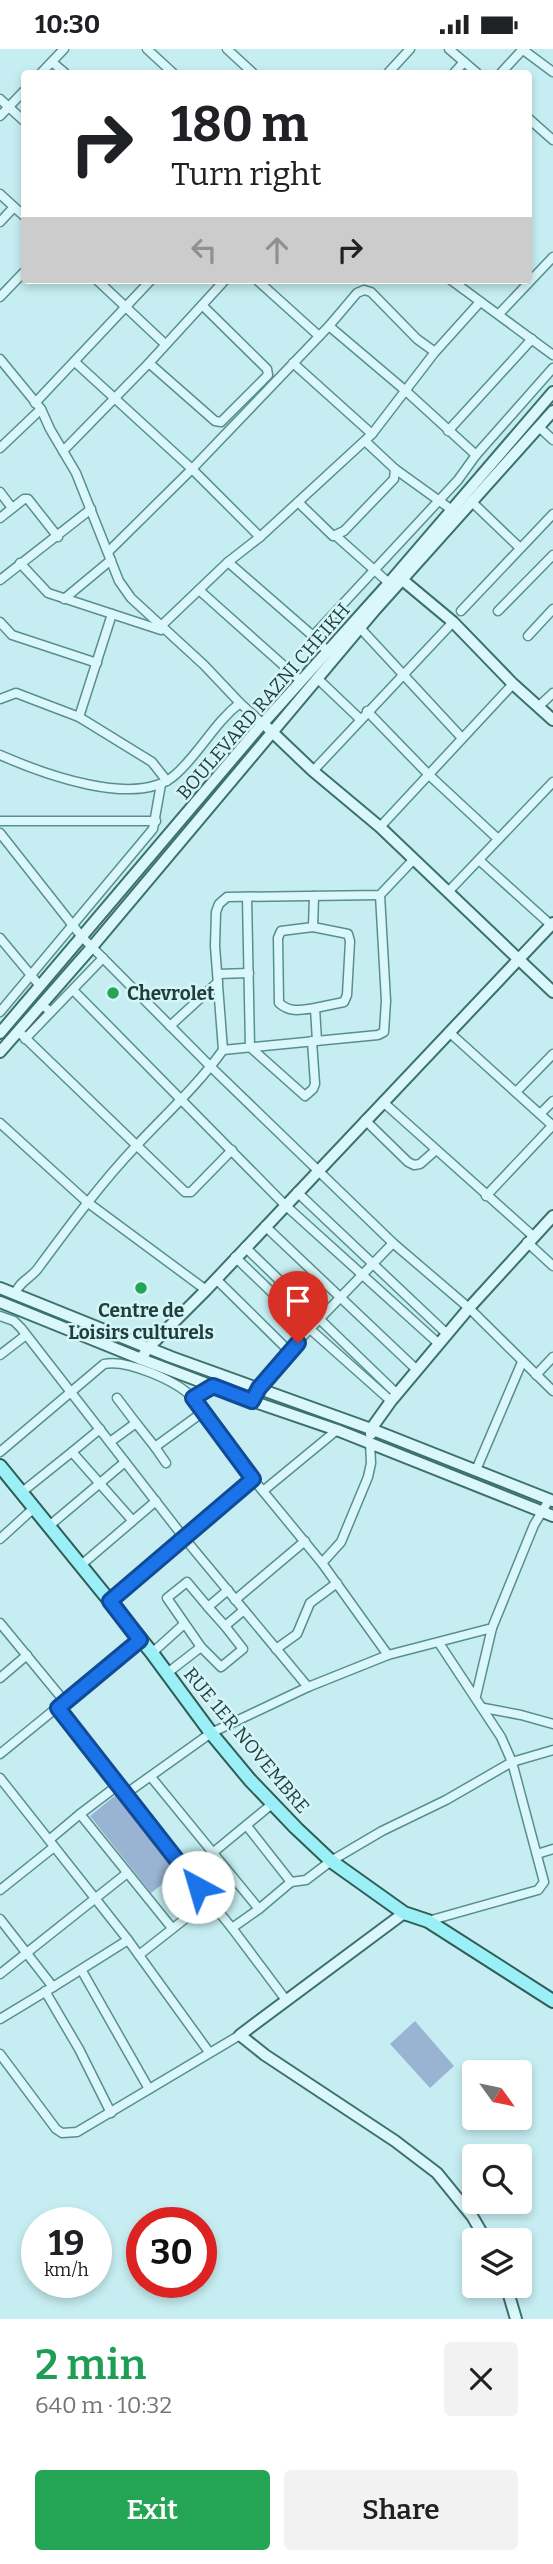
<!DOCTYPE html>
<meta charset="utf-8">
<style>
:root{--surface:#fff;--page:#f2f2f2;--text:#202124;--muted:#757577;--accent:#24a455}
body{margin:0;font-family:Bitter,serif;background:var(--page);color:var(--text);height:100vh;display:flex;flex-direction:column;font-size:26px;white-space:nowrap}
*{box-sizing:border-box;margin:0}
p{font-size:23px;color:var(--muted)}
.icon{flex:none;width:38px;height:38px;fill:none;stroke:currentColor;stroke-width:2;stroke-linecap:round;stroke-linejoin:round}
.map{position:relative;height:2270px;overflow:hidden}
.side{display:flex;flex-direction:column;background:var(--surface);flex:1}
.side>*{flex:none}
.top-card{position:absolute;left:21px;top:21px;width:511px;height:214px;border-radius:7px;box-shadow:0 4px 10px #0003;background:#fff;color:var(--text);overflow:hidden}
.needle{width:46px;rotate:123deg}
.tools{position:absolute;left:462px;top:2011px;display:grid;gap:14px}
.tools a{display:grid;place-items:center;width:70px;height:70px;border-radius:7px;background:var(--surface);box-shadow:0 4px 10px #0003;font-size:35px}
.speed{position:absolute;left:21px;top:2158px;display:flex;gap:14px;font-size:35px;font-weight:700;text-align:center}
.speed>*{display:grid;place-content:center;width:91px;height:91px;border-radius:50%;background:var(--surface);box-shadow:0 4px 10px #0003;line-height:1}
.speed small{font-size:18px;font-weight:400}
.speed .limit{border:10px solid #d22;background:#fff;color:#111}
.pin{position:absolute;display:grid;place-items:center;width:60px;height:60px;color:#fff;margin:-72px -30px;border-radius:50% 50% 50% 0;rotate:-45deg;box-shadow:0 0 7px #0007}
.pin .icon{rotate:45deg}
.me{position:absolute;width:77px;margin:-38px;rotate:321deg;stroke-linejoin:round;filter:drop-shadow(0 0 5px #0008)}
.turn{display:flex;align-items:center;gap:24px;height:147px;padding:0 35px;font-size:32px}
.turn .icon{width:91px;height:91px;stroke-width:2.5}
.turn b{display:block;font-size:49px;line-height:60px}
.lanes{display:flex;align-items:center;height:66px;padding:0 35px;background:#0003;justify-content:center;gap:35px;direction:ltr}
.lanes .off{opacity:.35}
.round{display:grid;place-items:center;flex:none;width:74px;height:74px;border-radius:7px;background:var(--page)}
.head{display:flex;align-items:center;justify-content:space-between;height:119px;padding:0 35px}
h1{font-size:42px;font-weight:600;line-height:52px;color:#1e9e55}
.button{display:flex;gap:14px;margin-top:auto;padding:14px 35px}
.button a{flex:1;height:80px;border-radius:7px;background:var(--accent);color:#fff;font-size:28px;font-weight:600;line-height:80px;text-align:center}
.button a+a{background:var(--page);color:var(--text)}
.status{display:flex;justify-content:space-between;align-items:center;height:49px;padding:0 35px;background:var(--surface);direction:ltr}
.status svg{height:19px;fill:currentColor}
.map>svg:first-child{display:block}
</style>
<div class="status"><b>10:30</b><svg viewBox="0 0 49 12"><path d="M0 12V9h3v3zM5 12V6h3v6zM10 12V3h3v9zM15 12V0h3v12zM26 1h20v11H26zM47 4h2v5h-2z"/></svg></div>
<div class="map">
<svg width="553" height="2270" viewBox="0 0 553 2270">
<rect width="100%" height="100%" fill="#c6eef2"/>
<g fill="#98b4d2">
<polygon points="117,1745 179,1822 151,1844 90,1767"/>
<polygon points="415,1972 454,2017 430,2039 390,1995"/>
</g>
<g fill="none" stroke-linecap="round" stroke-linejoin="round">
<g stroke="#598f8b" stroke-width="11">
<g id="street">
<polyline points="147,0 173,24"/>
<polyline points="227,0 253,24"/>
<polyline points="449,0 477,24"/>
<polyline points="522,0 553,23"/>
<polyline points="52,13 65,24"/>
<polyline points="41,24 64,0"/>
<polyline points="388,24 410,0"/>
<polyline points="454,24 464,13"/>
<polyline points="501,24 523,0"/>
<polyline points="0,50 24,72"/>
<polyline points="0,67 24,42"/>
<polyline points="528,69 553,91"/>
<polyline points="0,145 24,167"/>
<polyline points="0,173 14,158"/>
<polyline points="97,231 165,295"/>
<polyline points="257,231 319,287"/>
<polyline points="451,231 553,306"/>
<polyline points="0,248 24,223"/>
<polyline points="499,265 553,208"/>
<polyline points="435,303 372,385 260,488 192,420 329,277 357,244 364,241 371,243 417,290 435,303 480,253"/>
<polyline points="0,310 41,360 50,380 76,424 119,532 131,549 204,616 240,654"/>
<polyline points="75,313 192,420 108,503"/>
<polyline points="149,314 215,372 221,373 268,326 267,320 202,256"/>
<polyline points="293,314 372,385"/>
<polyline points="35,354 151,231"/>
<polyline points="539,378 553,391"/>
<polyline points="448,382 532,290"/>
<polyline points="0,399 41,360"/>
<polyline points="63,402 149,314 225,231"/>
<polyline points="476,406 553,319"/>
<polyline points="395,420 452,461"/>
<polyline points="0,443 12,459"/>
<polyline points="298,453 333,487 344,482 394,430 395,420 365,392"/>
<polyline points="472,453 520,499"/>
<polyline points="0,469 24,450 28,450 58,488"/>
<polyline points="336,487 389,534"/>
<polyline points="260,488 228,513 313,587 327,602"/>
<polyline points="20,514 48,544 161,581"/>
<polyline points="0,531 91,460"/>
<polyline points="199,541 301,632"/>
<polyline points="64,550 111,511"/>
<polyline points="461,562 553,465"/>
<polyline points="498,562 553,506"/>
<polyline points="0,573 12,586 97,614"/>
<polyline points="160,578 228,513"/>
<polyline points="361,580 462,689"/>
<polyline points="313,587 458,431 476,406 407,343 329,277"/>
<polyline points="528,587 553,560"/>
<polyline points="318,630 360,670"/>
<polyline points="0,650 16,644 79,668 112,565"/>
<polyline points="538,658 553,644"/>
<polyline points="367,662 428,725 498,790"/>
<polyline points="79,668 152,713 167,732"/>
<path d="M0,706C41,724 136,760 175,726C200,704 214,674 240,654L263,675"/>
<polyline points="313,722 453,573"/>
<polyline points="0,772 156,772"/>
<polyline points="380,778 513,635"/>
<polyline points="0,784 82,888 211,1018 393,1194 469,1259 553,1342"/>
<polyline points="479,811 551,876"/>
<polyline points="448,843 553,733"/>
<polyline points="247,848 250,998 305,1047 313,1040 315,1035 312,992"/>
<polyline points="313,878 314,847"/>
<polyline points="0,889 40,937"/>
<polyline points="218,925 249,924"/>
<polyline points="73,941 285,1156 439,1295"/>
<polyline points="41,955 51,963 103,909"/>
<path d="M315,959C301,961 290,964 279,954L278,889L281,882L313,878L348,885L350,892L347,946L344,953L315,959L317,992"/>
<polyline points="0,963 153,780 161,735"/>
<polyline points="170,977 218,933"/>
<polyline points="18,982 185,1143 191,1143 232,1101"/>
<polyline points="449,983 553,1077"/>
<polyline points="25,990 51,963"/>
<polyline points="223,1001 378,986 384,983 386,952 380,846"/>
<polyline points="516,1043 553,1005"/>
<polyline points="383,1053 533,1187"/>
<polyline points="540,1065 553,1052"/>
<polyline points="365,1071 408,1113 414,1116 420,1115 436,1101"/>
<polyline points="0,1074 87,1153 206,1241"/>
<polyline points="297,1143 447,1285"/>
<polyline points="486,1147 553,1076"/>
<polyline points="265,1177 417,1321"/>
<polyline points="527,1193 553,1217"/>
<polyline points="245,1198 397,1345"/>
<polyline points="235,1208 310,1280 391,1352"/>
<polyline points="216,1230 290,1303"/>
<path d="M15,1245C19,1232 32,1229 39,1218C70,1176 101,1134 137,1096C166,1065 198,1036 223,1001L215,897L216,863L219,855L227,848L380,846L414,810"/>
<polyline points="0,1267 14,1272 21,1279 185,1490 308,1638"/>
<polyline points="0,1306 26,1286"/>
<polyline points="536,1326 553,1308"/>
<polyline points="213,1337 193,1349 253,1430 322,1514"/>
<polyline points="117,1349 136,1374"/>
<polyline points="252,1352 259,1339 305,1285 393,1194"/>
<polyline points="100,1380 72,1403 132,1471"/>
<polyline points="110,1393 136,1374 155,1398 203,1363"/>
<polyline points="370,1394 371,1414 368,1428 341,1493 322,1514 388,1606"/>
<polyline points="155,1398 166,1414"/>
<path d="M0,1403L104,1315C127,1310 177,1332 193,1349"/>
<polyline points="476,1421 522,1313"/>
<polyline points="263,1442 337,1381"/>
<polyline points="22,1443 72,1403"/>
<polyline points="49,1477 125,1413"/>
<polyline points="0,1490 34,1459"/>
<polyline points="80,1517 156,1452"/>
<polyline points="228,1541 208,1558 187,1533 167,1549 201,1598 221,1618 243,1600 225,1577 244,1561"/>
<polyline points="235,1551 305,1492"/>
<polyline points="110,1552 253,1430"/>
<polyline points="208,1558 225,1577"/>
<polyline points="0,1574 65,1653"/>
<polyline points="276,1600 297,1585 310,1554 337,1534"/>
<polyline points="152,1604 183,1576"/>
<polyline points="166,1625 201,1598"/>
<polyline points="0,1629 27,1606"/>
<polyline points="476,1647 492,1579"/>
<polyline points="58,1659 117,1737"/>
<polyline points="484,1659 521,1666 553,1675"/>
<polyline points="0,1705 140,1591"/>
<polyline points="151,1728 259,1860 291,1833 247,1777"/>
<polyline points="0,1729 128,1891 209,2003"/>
<polyline points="124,1746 211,1684 308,1638 388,1606 492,1579 534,1476 549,1451"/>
<polyline points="49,1791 80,1765"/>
<polyline points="537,1805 553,1800"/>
<polyline points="187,1825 272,1755"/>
<polyline points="291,1833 306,1831 331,1812 382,1782 446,1751 512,1713 553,1701"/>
<polyline points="0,1841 54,1798"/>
<polyline points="209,1851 232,1879 259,1860"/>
<polyline points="0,1870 53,1938 0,1970"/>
<polyline points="428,1872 538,1841 544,1833 512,1713 501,1688 439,1594"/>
<polyline points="232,1879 286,1951"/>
<polyline points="139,1906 209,1851 117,1737 80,1765 172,1879"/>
<polyline points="82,1922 149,2040"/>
<polyline points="0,1925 126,1825"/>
<polyline points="53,1938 128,1891"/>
<polyline points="45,1942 79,2000 111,2064"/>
<polyline points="0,2005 56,2080 62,2084 77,2083 240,1986"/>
</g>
</g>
<g stroke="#3c716b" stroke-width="14">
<g id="secondary">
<polyline points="399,528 453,573 513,635 553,671"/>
<polyline points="268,679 313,722 380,778 553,943"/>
<polyline points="0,984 257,681 389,534 553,343"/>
<polyline points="0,1003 92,898 374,562 553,362"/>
<polyline points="0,1239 171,1308 371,1380 553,1452"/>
<polyline points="0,1253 141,1310 252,1352 337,1381 553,1467"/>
<polyline points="141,1310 148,1299 206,1241 553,874"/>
<polyline points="371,1385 371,1380 391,1352 469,1259 553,1167"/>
<polyline points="404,1864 240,1986 265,2006 395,2092 437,2124 472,2167 486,2191"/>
<polyline points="506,2236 516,2270"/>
</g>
</g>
<g stroke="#2e5d56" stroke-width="16">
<polyline id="primary" points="0,1417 152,1604 211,1684 250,1731 296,1779 331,1812 404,1864 428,1872 553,1952"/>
</g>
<use href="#street" stroke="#daf8fb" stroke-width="8"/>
<use href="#secondary" stroke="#daf8fb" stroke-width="10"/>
<use href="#primary" stroke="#9bf0f7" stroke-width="12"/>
</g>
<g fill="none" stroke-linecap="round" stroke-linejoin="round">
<g stroke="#114b97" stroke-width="18">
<polyline id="route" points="198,1838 58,1659 140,1591 110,1552 253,1430 193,1349 213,1337 252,1352 259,1339 298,1294"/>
</g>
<use href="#route" stroke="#1a73e8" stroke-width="12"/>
</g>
<g fill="#24a455" stroke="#d6f5f9" stroke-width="2.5">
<circle cx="113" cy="944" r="7"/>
<circle cx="141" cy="1239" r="7"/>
</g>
<g text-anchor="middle" stroke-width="5" stroke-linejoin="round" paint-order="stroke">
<g font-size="19" fill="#1e3e3a" stroke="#d6f5f9">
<text transform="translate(263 652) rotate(-49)" y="7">BOULEVARD RAZNI CHEIKH</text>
<text transform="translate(247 1691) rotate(50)" y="7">RUE 1ER NOVEMBRE</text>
</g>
<g font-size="19" font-weight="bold" fill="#1e3e3a" stroke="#d6f5f9" text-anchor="start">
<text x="127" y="951">Chevrolet</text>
<text x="141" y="1268" text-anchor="middle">Centre de<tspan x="141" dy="22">Loisirs culturels</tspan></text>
</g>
</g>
</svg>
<div class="tools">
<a><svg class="needle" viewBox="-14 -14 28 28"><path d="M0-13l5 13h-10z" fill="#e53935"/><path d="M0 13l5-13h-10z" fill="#757577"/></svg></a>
<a><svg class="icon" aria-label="search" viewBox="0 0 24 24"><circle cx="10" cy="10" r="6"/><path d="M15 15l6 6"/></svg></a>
<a><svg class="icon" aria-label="layers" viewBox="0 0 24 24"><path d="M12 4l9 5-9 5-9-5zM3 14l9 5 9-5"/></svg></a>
</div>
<div class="speed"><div>19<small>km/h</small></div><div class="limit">30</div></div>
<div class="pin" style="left:298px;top:1294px;background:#d93025"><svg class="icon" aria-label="arrive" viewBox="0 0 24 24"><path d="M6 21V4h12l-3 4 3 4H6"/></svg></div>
<svg class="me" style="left:198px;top:1838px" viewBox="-20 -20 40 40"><circle r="19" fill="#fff"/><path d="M0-13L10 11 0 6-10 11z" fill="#1a73e8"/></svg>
<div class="top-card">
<div class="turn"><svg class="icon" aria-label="right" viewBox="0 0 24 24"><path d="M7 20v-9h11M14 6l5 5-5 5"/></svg><div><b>180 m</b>Turn right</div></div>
<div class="lanes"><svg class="icon off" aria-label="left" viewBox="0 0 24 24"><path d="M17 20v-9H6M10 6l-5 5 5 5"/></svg><svg class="icon off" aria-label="ahead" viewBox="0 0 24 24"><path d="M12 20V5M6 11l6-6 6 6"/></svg><svg class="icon" aria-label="right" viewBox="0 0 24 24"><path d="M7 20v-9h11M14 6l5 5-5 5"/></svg></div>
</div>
</div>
<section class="side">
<div class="head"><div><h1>2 min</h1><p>640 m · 10:32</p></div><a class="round"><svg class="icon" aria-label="close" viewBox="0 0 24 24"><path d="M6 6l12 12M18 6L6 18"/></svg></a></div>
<div class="button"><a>Exit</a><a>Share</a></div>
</section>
